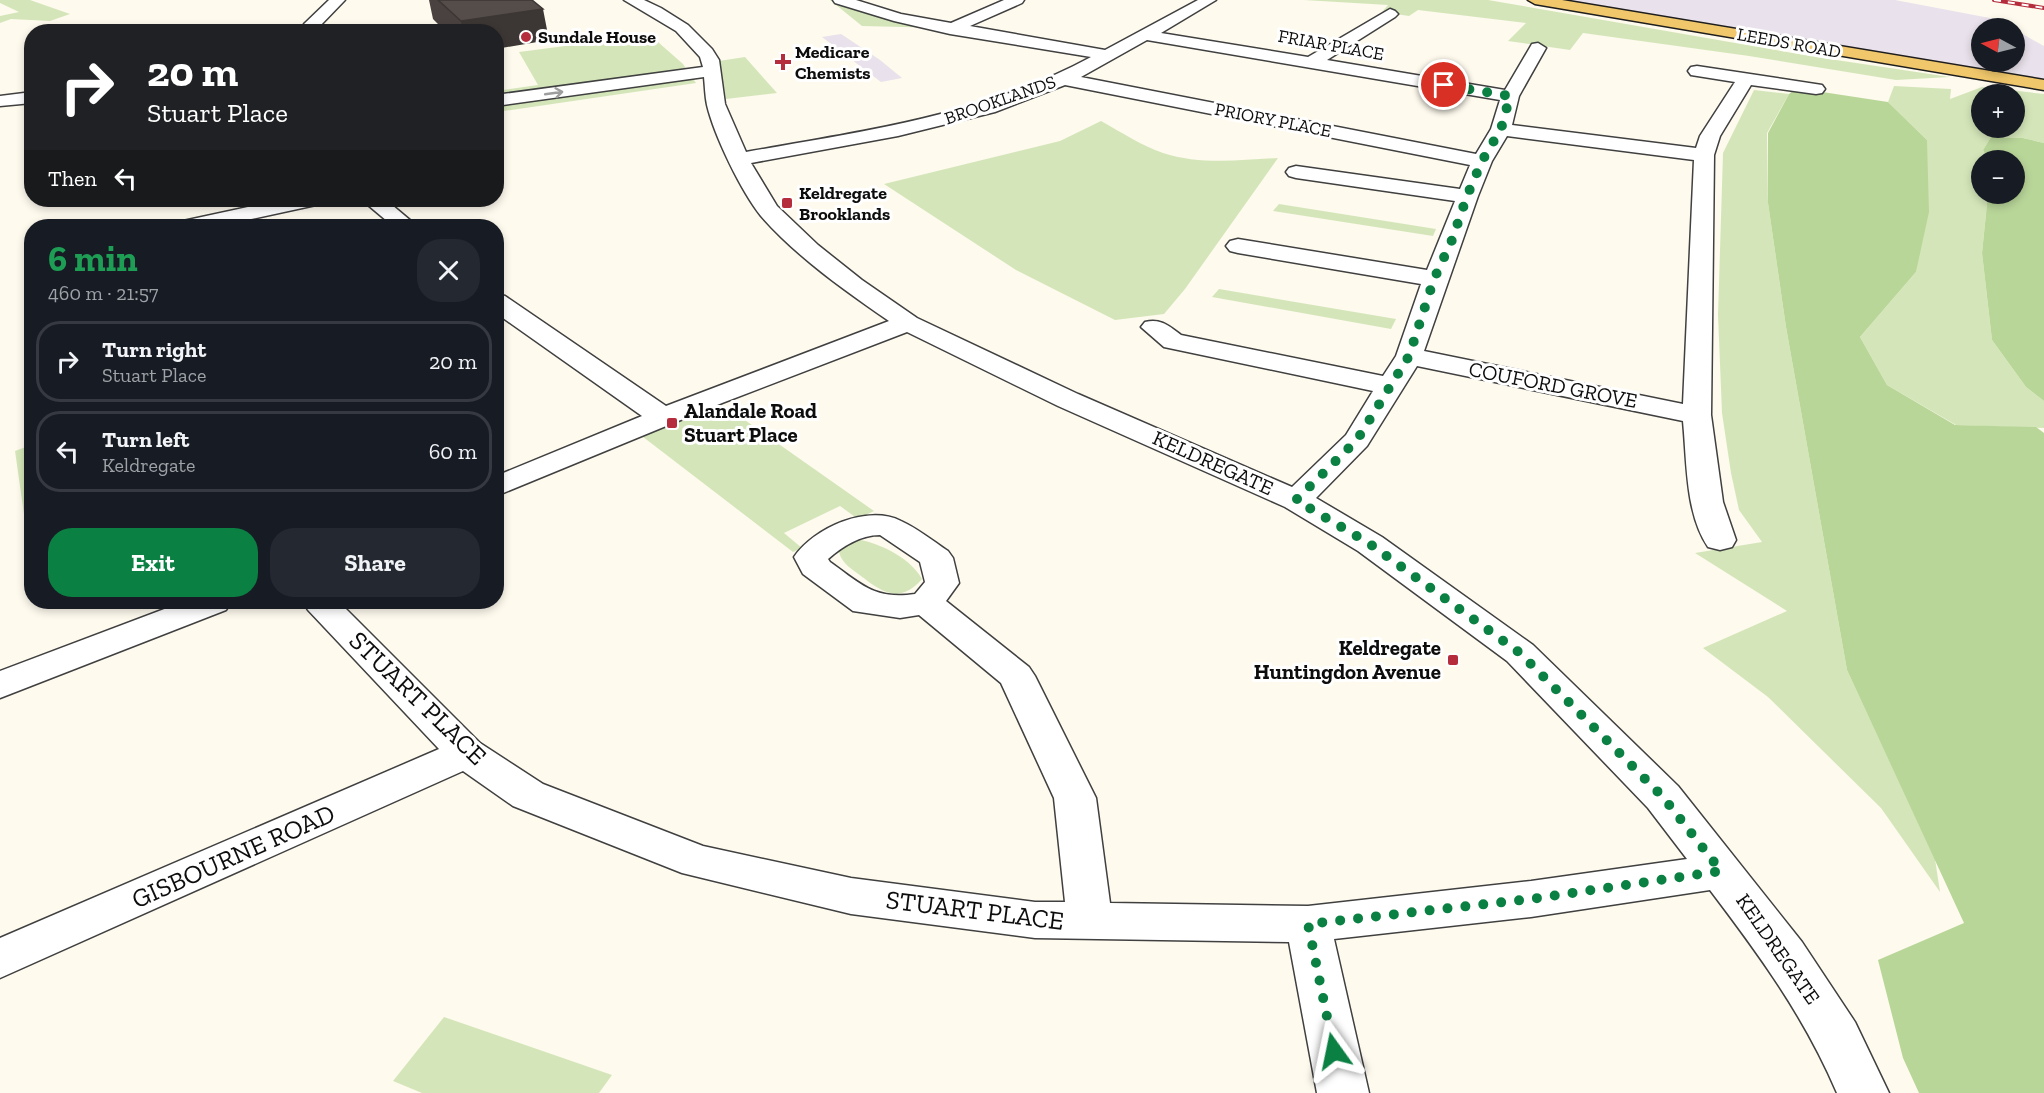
<!DOCTYPE html>
<meta charset="utf-8">
<style>
:root{--surface:#171b24;--page:#242831;--text:#f1f3f6;--muted:#9ea1a6;--line:#363941;--accent:#0b8043}
body{margin:0;font-family:"Zilla Slab",serif;background:var(--page);color:var(--text);height:100vh;display:flex;flex-direction:column;font-size:22px;white-space:nowrap}
*{box-sizing:border-box;margin:0}
p{font-size:20px;color:var(--muted)}
.icon{flex:none;width:33px;height:33px;fill:none;stroke:currentColor;stroke-width:2;stroke-linecap:round;stroke-linejoin:round}
.map{position:relative;flex:1;overflow:hidden}
.sheet{position:absolute;left:24px;top:219px;width:480px;height:390px;display:flex;flex-direction:column;background:var(--surface);border-radius:24px;box-shadow:0 3px 9px #0003}
.sheet>*{flex:none}
.hud{position:absolute;left:24px;top:24px;width:480px;height:183px;border-radius:24px;box-shadow:0 3px 9px #0003;background:#202124;color:#fff;overflow:hidden}
.needle{width:39px;rotate:277deg}
.controls{position:absolute;left:1971px;top:18px;display:grid;gap:12px}
.controls a{display:grid;place-items:center;width:54px;height:54px;border-radius:50%;background:var(--surface);box-shadow:0 3px 9px #0003;font-size:30px}
.pin{position:absolute;display:grid;place-items:center;width:51px;height:51px;color:#fff;margin:-26px;border:3px solid #fff;border-radius:50%;box-shadow:0 2px 6px #0007}
.me{position:absolute;width:66px;margin:-33px;rotate:348deg;stroke-linejoin:round;filter:drop-shadow(0 0 4px #0008)}
.turn{display:flex;align-items:center;gap:21px;height:126px;padding:0 24px;font-size:27px}
.turn .icon{width:78px;height:78px;stroke-width:2.5}
.turn b{display:block;font-size:42px;line-height:51px}
.then{display:flex;align-items:center;height:57px;padding:0 24px;background:#0003;gap:12px;font-size:22px}
.round{display:grid;place-items:center;flex:none;width:63px;height:63px;border-radius:24px;background:var(--page)}
.headline{display:flex;align-items:center;justify-content:space-between;height:102px;padding:0 24px}
h1{font-size:36px;font-weight:800;line-height:45px;color:#1e9e55}
.action{display:flex;gap:12px;margin-top:auto;padding:12px 24px}
.action a{flex:1;height:69px;border-radius:24px;background:var(--accent);color:#fff;font-size:24px;font-weight:800;line-height:69px;text-align:center}
.action a+a{background:var(--page);color:var(--text)}
ul{padding:0;list-style:none}
li{display:flex;align-items:center;gap:18px;height:81px;margin:0 12px 9px;padding:0 12px;border:3px solid var(--line);border-radius:24px}
li div{flex:1}
li b{display:block;font-size:22px}
li em{font-style:normal}
.map>svg:first-child{display:block}
</style>
<div class="map">
<svg width="2044" height="1093" viewBox="0 0 2044 1093">
<rect width="100%" height="100%" fill="#fefaee"/>
<g fill="#e9e1eb">
<polygon points="1561,0 1895,0 1995,19 2012,28 1982,28 1982,62 2014,62 2015,30 2044,46 2044,79"/>
<polygon points="841,34 880,60 902,78 881,82 822,37"/>
</g>
<g fill="#d4e6b9" fill-rule="evenodd">
<polygon points="0,0 30,0 70,14 50,21 11,19 0,23 0,16 19,12 0,3"/>
<polygon points="830,0 840,0 944,28 862,26"/>
<polygon points="1304,0 1488,0 1816,57 1950,77 1896,80 1749,56 1583,33 1570,50 1508,41 1526,23 1418,10 1409,16 1382,12 1388,5"/>
<polygon points="650,35 683,64 696,83 497,112 496,91 538,85 519,52"/>
<polygon points="745,57 777,93 726,99 719,61"/>
<path d="M1894,86L1951,89L1950,99L1982,87L2044,94V143L2023,138L1991,137L1983,150L1988,160H1982V194H1988L1982,253L1992,340L2026,387L2044,401V428L1956,425L1887,385L1860,337L1916,272L1927,140L1888,102ZM1982,94H2014V128H1982Z"/>
<polygon points="1754,90 1789,94 1767,133 1768,203 1786,327 1847,670 1935,859 1940,892 1881,808 1768,697 1703,648 1787,611 1695,553 1762,542 1739,510 1731,473 1722,413 1718,315 1723,153"/>
<path d="M1101,121C1121,132 1142,146 1163,153C1199,165 1241,160 1278,158L1185,289L1164,314L1115,320L1016,270L884,184L1060,141Z"/>
<polygon points="1279,204 1436,229 1433,236 1273,211"/>
<polygon points="1219,289 1396,319 1391,329 1212,297"/>
<polygon points="712,397 874,511 858,519 840,506 784,533 802,548 793,552 634,430"/>
<polygon points="31,445 32,446 31,550 29,549 15,451"/>
<path d="M861,540C884,545 911,559 922,579C900,604 883,593 861,576C852,569 842,564 839,552L846,545Z"/>
<polygon points="444,1017 612,1075 599,1093 422,1093 393,1081"/>
</g>
<g fill="#b9d699">
<polygon points="1796,88 1888,102 1927,140 1929,212 1916,272 1860,337 1887,385 1955,425 2036,427 2044,433 2044,1093 1919,1093 1903,1058 1878,960 1964,923 1847,670 1786,327 1768,203 1768,133 1789,94"/>
<polygon points="1991,137 2023,138 2044,143 2044,401 2026,387 1992,340 1982,253 1988,194 2014,194 2014,160 1988,160 1983,150"/>
</g>
<g fill="none" stroke-linecap="round" stroke-linejoin="round">
<g stroke="#404040" stroke-width="3">
<g id="street">
<polygon points="329,0 345,0 318,28 319,32 303,32 304,24"/>
<path d="M624,0H644L661,8L688,25L712,49L719,60L725,104L746,152C864,131 984,115 1091,57L950,34L894,21L835,3L833,0H856L901,14L951,23L1004,0H1024L1022,3L970,26L1105,50L1198,0H1216L1161,33L1308,57L1390,9L1395,11L1398,14L1395,17L1327,60L1505,90L1532,44L1538,43L1546,48L1519,96L1512,125L1696,148L1700,136L1735,82L1691,75L1688,71L1691,67L1697,66L1822,85L1825,89L1822,93L1816,94L1751,85L1720,136L1714,155L1711,415L1723,502L1736,540L1732,547L1720,550L1708,547C1685,513 1687,461 1683,421L1417,366L1367,446L1316,498L1382,537L1533,645L1678,786L1802,942L1855,1022L1889,1093H1837C1804,1016 1760,956 1710,890L1531,917L1334,939L1369,1093H1317L1289,942L1035,938L851,914L682,873L513,806L463,771L0,978V938L439,749L308,610L303,602H339L480,743L543,784L703,846L851,878L1035,902H1065L1054,798L1001,683L919,615L900,618L853,611L803,574L794,557C814,528 867,504 901,521C917,528 933,541 948,551L953,558L959,583L946,601L1029,667L1035,676L1096,798L1110,903L1308,906L1531,881L1687,859L1648,808L1507,661L1358,551L1285,507L1058,406L907,332L722,403L496,496V476L642,416L496,313V294L505,296L666,406L889,321C844,290 797,257 761,216C741,191 714,135 707,105C705,96 705,86 704,77L496,106V95L703,67L700,57L676,31ZM1147,40L1500,100L1491,129L1476,154L1081,77ZM1065,85L1470,165L1460,189L1296,166L1289,168L1286,172L1289,176L1296,178L1455,201L1427,270L1238,239L1230,241L1226,246L1230,251L1238,253L1421,284L1396,356L1383,376L1181,335C1169,326 1161,318 1145,322L1141,327L1164,347L1373,391L1346,435L1292,487L1078,394L917,318L862,280L818,245L777,206L751,163L898,136L995,112ZM1507,136L1694,160L1683,404L1424,351L1478,196L1492,161ZM880,535L920,562L925,582L915,594C874,600 861,584 830,562L828,559C843,546 860,535 880,535Z"/>
<polygon points="32,92 32,103 0,106 0,96"/>
<polygon points="281,200 319,200 316,205 219,226 180,226 183,221"/>
<polygon points="362,200 386,200 417,226 393,226"/>
<polygon points="183,602 231,602 226,610 0,698 0,671"/>
</g>
</g>
<g stroke="#1e1e1e" stroke-width="3">
<polygon id="primary" points="1528,0 1562,0 2044,80 2044,90 1535,4"/>
</g>
<use href="#street" fill="#fff" fill-rule="evenodd"/>
<use href="#primary" fill="#f1c76b" fill-rule="evenodd"/>
<g stroke="#b52d3c" stroke-width="4">
<polyline id="rail" points="1994,0 2044,8"/>
</g>
<use href="#rail" stroke="#fff" stroke-width="2" stroke-dasharray="7" stroke-linecap="butt"/>
</g>
<polygon fill="#494240" points="429,0 532,0 549,40 496,32 446,32 433,19"/>
<polygon fill="#3c3634" points="543,9 549,40 496,49 496,32 463,32 461,21"/>
<polygon fill="#554d4a" stroke="#3c3634" stroke-width="1.5" points="438,0 532,0 543,9 461,21"/>
<defs><path id="oneway-shaft" d="M-6 0H5M1.5-3L5.5 0L1.5 3" fill="none" stroke-width="1.6" stroke-linecap="round" stroke-linejoin="round" transform="scale(1.5)"/></defs>
<use stroke="#9e9e9e" href="#oneway-shaft" transform="translate(554 93) rotate(-8)"/>
<g fill="none" stroke-linecap="round" stroke-linejoin="round">
<polyline stroke="#0b8043" stroke-width="10" stroke-dasharray="0 18" points="1334,1051 1308,924 1531,899 1721,871 1663,797 1520,653 1370,544 1296,500 1357,440 1409,356 1434,279 1452,240 1467,196 1482,161 1501,129 1510,96 1444,85"/>
</g>
<g fill="#b52d3c" stroke="#fff" stroke-width="2">
<circle cx="526" cy="37" r="6"/>
<path d="M780 53h6v6h6v6h-6v6h-6v-6h-6v-6h6z"/>
<rect x="781" y="197" width="12" height="12" rx="3"/>
<rect x="666" y="417" width="12" height="12" rx="3"/>
<rect x="1447" y="654" width="12" height="12" rx="3"/>
</g>
<g text-anchor="middle" stroke-width="6" stroke-linejoin="round" paint-order="stroke">
<g font-size="18" font-weight="bold" fill="#0d0d0d" stroke="#fff" text-anchor="start">
<text x="538" y="43">Sundale House</text>
<text x="795" y="58">Medicare<tspan x="795" dy="21">Chemists</tspan></text>
<text x="799" y="199">Keldregate<tspan x="799" dy="21">Brooklands</tspan></text>
</g>
<g font-size="18" fill="#0d0d0d" stroke="#fff">
<text transform="translate(1789 43) rotate(10)" y="6">LEEDS ROAD</text>
<text transform="translate(1331 45) rotate(10)" y="6">FRIAR PLACE</text>
<text transform="translate(1000 100) rotate(-19)" y="6">BROOKLANDS</text>
<text transform="translate(1273 120) rotate(11)" y="6">PRIORY PLACE</text>
</g>
<g font-size="21" fill="#0d0d0d" stroke="#fff">
<text transform="translate(1553 385) rotate(11)" y="7">COUFORD GROVE</text>
<text transform="translate(1213 463) rotate(24)" y="7">KELDREGATE</text>
<text transform="translate(1778 949) rotate(55)" y="7">KELDREGATE</text>
</g>
<g font-size="21" font-weight="bold" fill="#0d0d0d" stroke="#fff" text-anchor="start">
<text x="684" y="418">Alandale Road<tspan x="684" dy="24">Stuart Place</tspan></text>
<text x="1441" y="655" text-anchor="end">Keldregate<tspan x="1441" dy="24">Huntingdon Avenue</tspan></text>
</g>
<g font-size="26" fill="#0d0d0d" stroke="#fff">
<text transform="translate(418 698) rotate(44)" y="9">STUART PLACE</text>
<text transform="translate(233 856) rotate(-24)" y="9">GISBOURNE ROAD</text>
<text transform="translate(975 910) rotate(7)" y="9">STUART PLACE</text>
</g>
</g>
</svg>
<div class="controls">
<a><svg class="needle" viewBox="-14 -14 28 28"><path d="M0-13l5 13h-10z" fill="#e53935"/><path d="M0 13l5-13h-10z" fill="#9ea1a6"/></svg></a>
<a>+</a>
<a>−</a>
</div>
<div class="pin" style="left:1444px;top:85px;background:#d93025"><svg class="icon" aria-label="arrive" viewBox="0 0 24 24"><path d="M6 21V4h12l-3 4 3 4H6"/></svg></div>
<svg class="me" style="left:1334px;top:1051px" viewBox="-20 -20 40 40"><path d="M0-17L14 15 0 8-14 15z" fill="#0b8043" stroke="#fff" stroke-width="4"/></svg>
<div class="hud">
<div class="turn"><svg class="icon" aria-label="right" viewBox="0 0 24 24"><path d="M7 20v-9h11M14 6l5 5-5 5"/></svg><div><b>20 m</b>Stuart Place</div></div>
<div class="then">Then<svg class="icon" aria-label="left" viewBox="0 0 24 24"><path d="M17 20v-9H6M10 6l-5 5 5 5"/></svg></div>
</div>
<section class="sheet">
<div class="headline"><div><h1>6 min</h1><p>460 m · 21:57</p></div><a class="round"><svg class="icon" aria-label="close" viewBox="0 0 24 24"><path d="M6 6l12 12M18 6L6 18"/></svg></a></div>
<ul>
<li><svg class="icon" aria-label="right" viewBox="0 0 24 24"><path d="M7 20v-9h11M14 6l5 5-5 5"/></svg><div><b>Turn right</b><p>Stuart Place</p></div><em>20 m</em></li>
<li><svg class="icon" aria-label="left" viewBox="0 0 24 24"><path d="M17 20v-9H6M10 6l-5 5 5 5"/></svg><div><b>Turn left</b><p>Keldregate</p></div><em>60 m</em></li>
</ul>
<div class="action"><a>Exit</a><a>Share</a></div>
</section>
</div>
